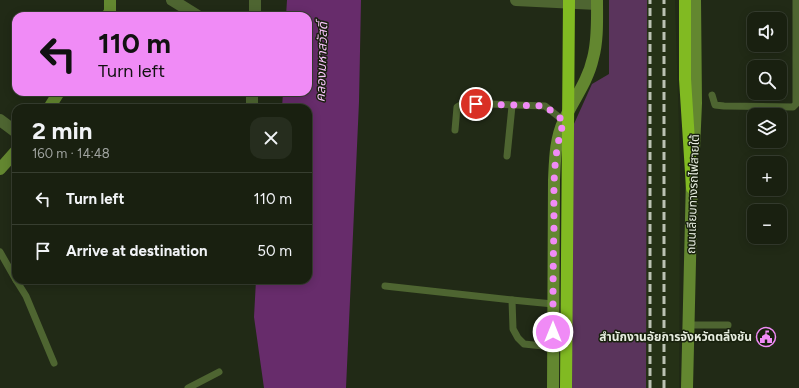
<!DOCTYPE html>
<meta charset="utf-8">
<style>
:root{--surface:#192010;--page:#262d1e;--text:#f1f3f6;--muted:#9fa39f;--line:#373e30}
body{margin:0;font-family:Figtree,"Noto Sans Thai",sans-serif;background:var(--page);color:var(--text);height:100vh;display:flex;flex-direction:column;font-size:15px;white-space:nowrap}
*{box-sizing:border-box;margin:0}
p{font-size:13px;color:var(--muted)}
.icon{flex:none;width:22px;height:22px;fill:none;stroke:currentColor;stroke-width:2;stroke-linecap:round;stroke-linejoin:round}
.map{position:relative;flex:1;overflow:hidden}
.side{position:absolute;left:12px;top:104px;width:300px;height:180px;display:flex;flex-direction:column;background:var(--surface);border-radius:12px;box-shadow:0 2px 10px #0003,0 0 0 1px var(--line)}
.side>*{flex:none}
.guide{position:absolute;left:12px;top:12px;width:300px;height:84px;border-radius:12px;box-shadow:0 2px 10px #0003,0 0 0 1px var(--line);background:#f08bf6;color:#111;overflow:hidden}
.fabs{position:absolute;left:747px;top:12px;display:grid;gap:8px}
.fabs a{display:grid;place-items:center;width:40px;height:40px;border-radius:8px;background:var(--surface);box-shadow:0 2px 10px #0003,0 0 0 1px var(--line);font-size:20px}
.pin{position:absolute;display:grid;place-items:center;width:34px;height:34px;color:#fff;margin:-17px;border:2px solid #fff;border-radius:50%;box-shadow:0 1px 4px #0007}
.me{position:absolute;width:44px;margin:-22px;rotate:0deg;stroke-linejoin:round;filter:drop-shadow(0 0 3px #0008)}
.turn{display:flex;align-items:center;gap:14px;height:84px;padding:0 20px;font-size:18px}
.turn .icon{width:52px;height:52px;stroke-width:2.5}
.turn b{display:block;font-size:28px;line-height:34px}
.round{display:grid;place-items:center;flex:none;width:42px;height:42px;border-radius:12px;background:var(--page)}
.summary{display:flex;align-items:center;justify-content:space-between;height:68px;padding:0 20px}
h1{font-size:24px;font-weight:700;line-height:30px}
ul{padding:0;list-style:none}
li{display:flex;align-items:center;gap:12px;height:52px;padding:0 20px;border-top:1px solid var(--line)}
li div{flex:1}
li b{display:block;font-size:15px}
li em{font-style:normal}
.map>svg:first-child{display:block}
</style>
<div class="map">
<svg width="799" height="388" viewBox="0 0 799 388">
<rect width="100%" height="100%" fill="#212a16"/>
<polygon fill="#253116" points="613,0 675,0 680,163 679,388 571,388 609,74"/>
<polygon fill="#5a345c" points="609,0 647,0 646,388 571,388 564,146 592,84 609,74"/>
<polygon fill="#672c6b" points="287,0 361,0 359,102 346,388 264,388 254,317 256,280 308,280 308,108 282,108 283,92 308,92 308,16 286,16"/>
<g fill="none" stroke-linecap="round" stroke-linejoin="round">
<g stroke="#4e6531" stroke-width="7">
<polyline points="712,95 715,105 724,106 793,107 796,104 796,0"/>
<polyline points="455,130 457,107 464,103 545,106 564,121"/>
<polyline points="507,156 512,106"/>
<polyline points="0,252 16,280"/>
<polyline points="16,280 26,296 54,363"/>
<polyline points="385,286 512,300 553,304"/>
<polyline points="512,300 513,329 518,338 524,344 553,347"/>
<polyline points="689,325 728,325"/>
<polyline points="188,388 219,372"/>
</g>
<g stroke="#4e6531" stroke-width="12">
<polyline points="172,0 198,16"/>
<polyline points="516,0 597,4"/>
<polyline points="255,16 255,0"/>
<polyline points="252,108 252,92"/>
<polyline points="0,120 16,132"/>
</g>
<g stroke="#638730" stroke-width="12">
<polyline points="107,16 110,11 110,0"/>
<polyline points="49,108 59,92"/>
<polyline points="694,149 696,103 695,0"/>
<polyline points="0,169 16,151"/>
<path d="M553,388L554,180C555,160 555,139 564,120C574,99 588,81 593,58C598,40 597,19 597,0"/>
<polyline points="687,388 692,177"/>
</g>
<polyline stroke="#81ba22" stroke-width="12" points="685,0 685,79 692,188"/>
<g stroke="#bbc2b3" stroke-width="3" stroke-dasharray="8 4" stroke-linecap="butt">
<polyline points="650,388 650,0"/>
<polyline points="664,388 664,0"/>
</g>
<polyline stroke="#81ba22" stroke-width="12" points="566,388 569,0"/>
</g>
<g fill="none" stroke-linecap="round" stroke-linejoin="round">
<path stroke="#f08bf6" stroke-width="7" stroke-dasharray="0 12.6" d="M476,104L545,106L564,121C552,156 554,191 554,227C553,262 553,297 553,332"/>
</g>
<defs>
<g id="civic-ring" transform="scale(1)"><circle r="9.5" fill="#17200c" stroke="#f08bf6" stroke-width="1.5"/><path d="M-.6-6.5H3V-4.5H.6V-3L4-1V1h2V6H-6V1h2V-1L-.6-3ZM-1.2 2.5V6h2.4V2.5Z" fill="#f08bf6"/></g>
</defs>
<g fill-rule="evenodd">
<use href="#civic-ring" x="766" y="337"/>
</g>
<g text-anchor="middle" stroke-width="3" stroke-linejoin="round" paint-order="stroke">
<g font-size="12" fill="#e7ede0" stroke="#17200c">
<text transform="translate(693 194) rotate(-88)" y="4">ถนนเลียบทางรถไฟสายใต้</text>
</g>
<g font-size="12" font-weight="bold" fill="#e7ede0" stroke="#17200c" text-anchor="end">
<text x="752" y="341">สํานักงานอัยการจังหวัดตลิ่งชัน</text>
</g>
<g font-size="13" font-style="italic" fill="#f6c3f8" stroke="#17200c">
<text transform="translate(321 62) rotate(-88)" y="5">คลองมหาสวัสดิ์</text>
</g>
</g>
</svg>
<div class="fabs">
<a><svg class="icon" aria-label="sound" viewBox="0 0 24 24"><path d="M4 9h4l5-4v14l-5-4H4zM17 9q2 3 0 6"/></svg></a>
<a><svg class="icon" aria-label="search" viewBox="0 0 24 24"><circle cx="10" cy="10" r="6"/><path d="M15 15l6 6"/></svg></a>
<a><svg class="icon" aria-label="layers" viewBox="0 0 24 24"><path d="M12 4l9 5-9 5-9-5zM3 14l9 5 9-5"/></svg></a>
<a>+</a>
<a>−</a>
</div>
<div class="pin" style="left:476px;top:104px;background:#d93025"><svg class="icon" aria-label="arrive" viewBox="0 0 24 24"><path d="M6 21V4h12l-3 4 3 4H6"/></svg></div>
<svg class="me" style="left:553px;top:332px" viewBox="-20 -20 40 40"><circle r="17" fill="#f08bf6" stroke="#fff" stroke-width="3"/><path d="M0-11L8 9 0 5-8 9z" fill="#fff"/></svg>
<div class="guide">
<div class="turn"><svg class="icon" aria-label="left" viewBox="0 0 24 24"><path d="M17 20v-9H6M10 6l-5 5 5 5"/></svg><div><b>110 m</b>Turn left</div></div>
</div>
<section class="side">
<div class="summary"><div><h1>2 min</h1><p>160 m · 14:48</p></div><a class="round"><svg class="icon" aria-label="close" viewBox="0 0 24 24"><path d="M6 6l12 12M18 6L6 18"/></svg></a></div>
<ul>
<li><svg class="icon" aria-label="left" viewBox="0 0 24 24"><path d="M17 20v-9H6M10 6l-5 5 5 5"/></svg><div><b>Turn left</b></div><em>110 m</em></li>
<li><svg class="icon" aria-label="arrive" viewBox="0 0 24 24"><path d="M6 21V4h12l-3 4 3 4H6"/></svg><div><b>Arrive at destination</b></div><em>50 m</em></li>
</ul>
</section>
</div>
